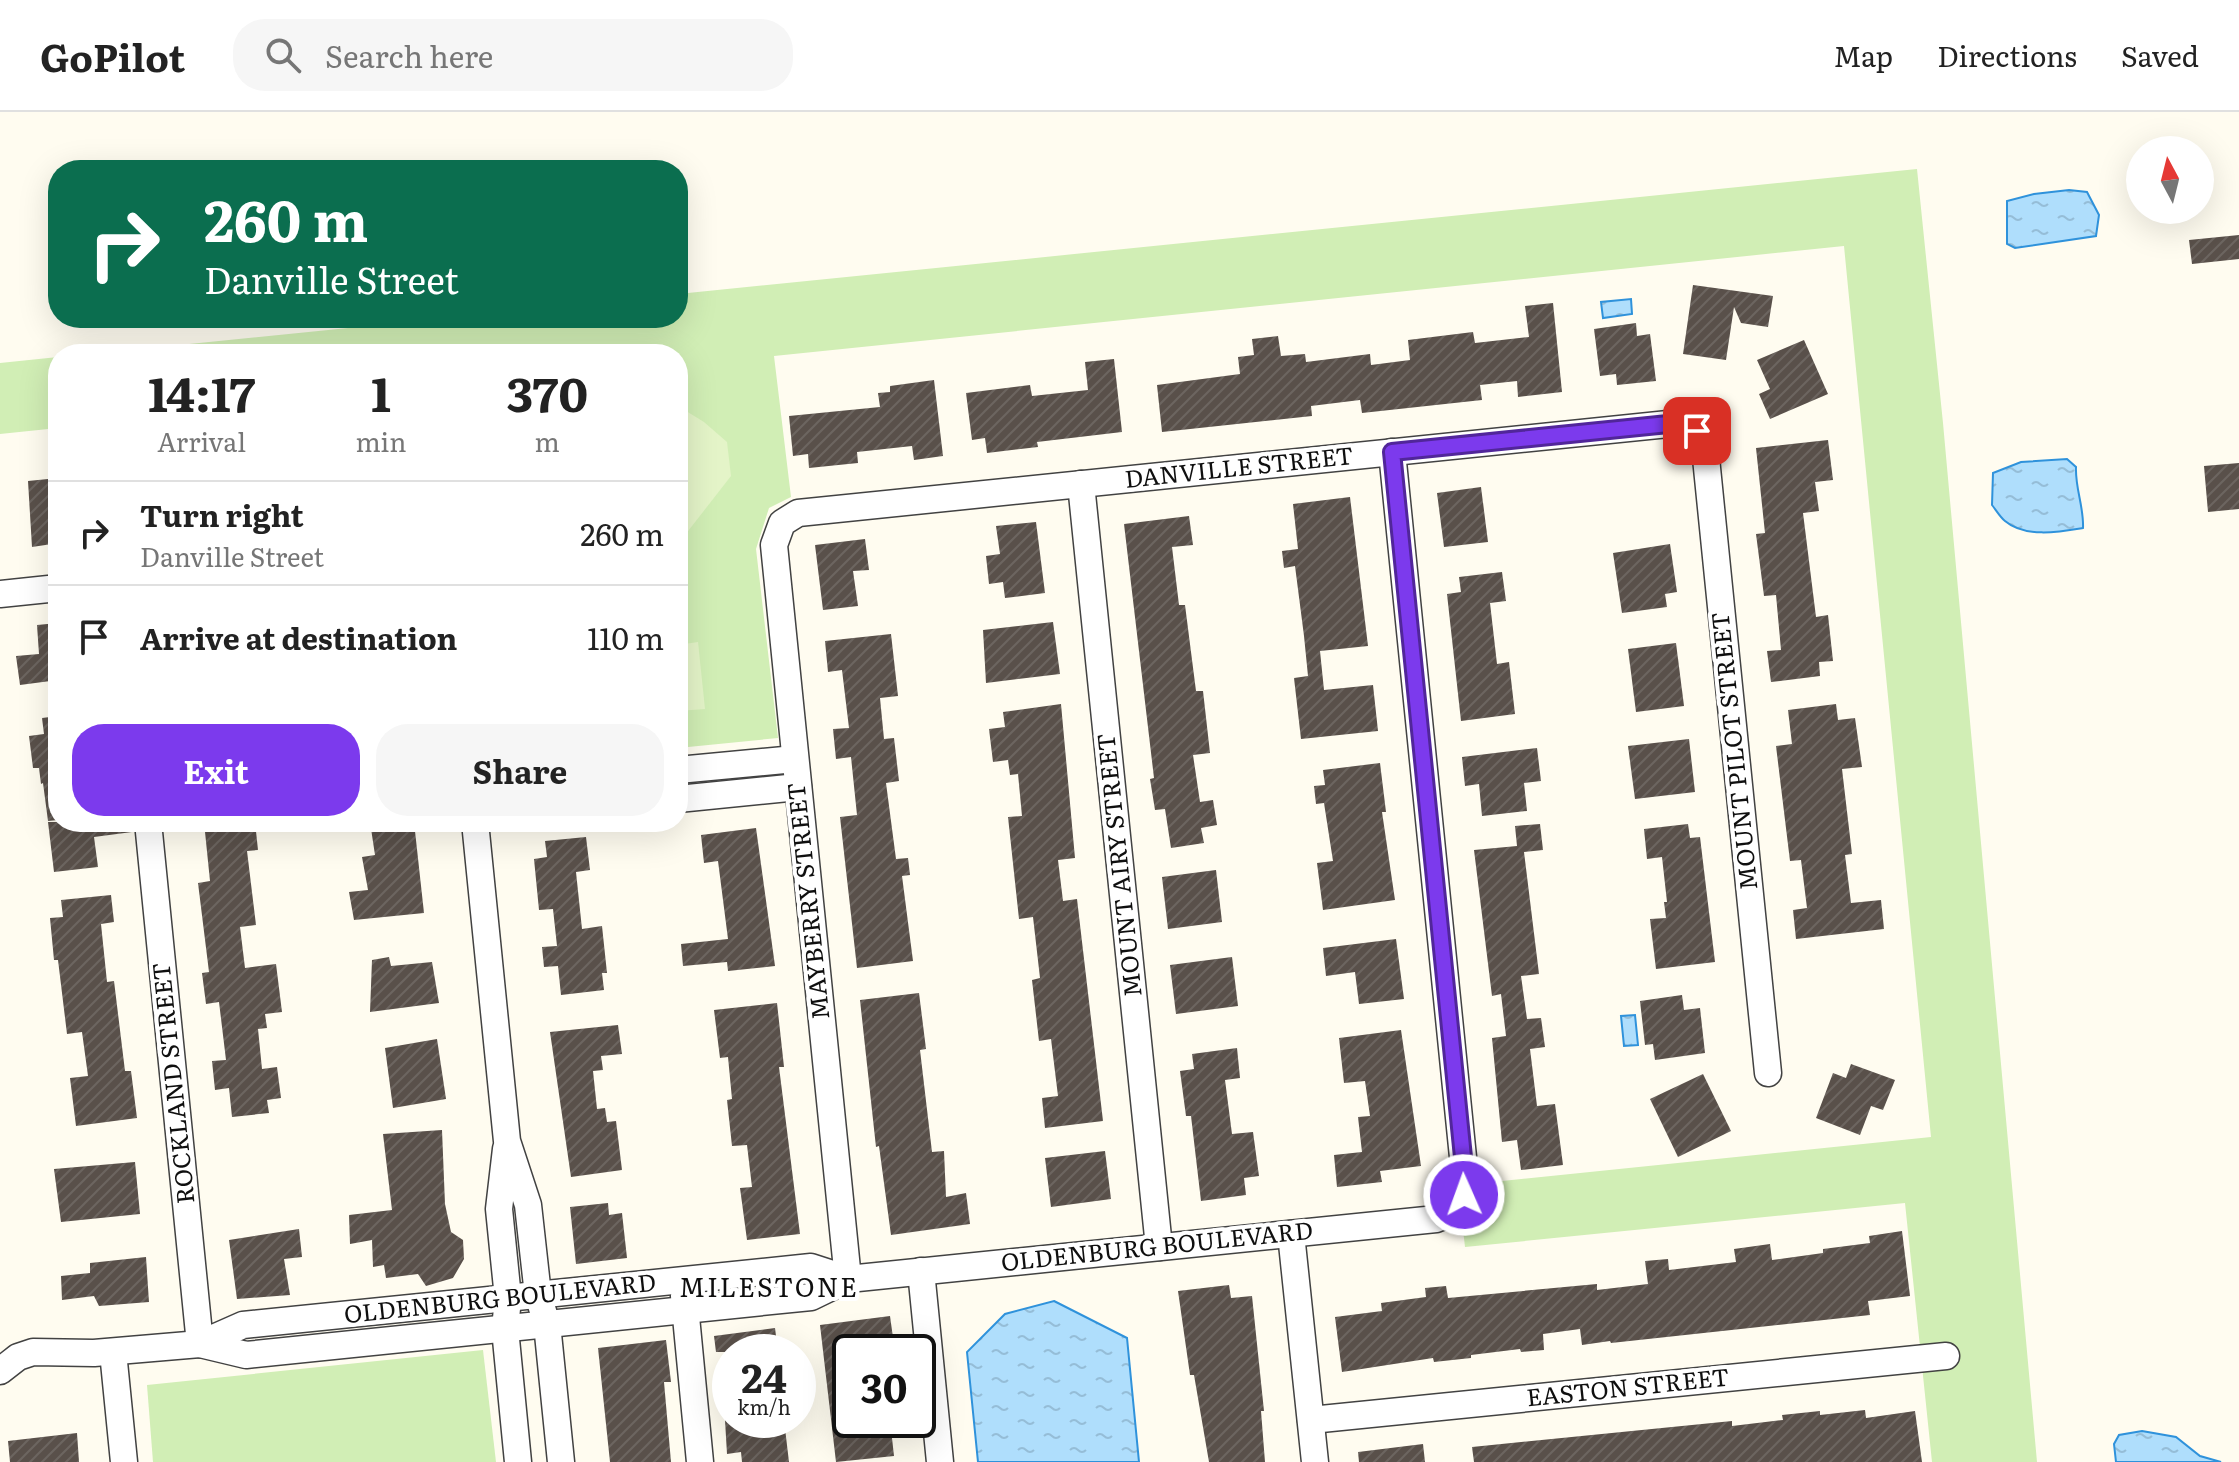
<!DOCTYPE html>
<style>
:root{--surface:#fff;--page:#f6f6f6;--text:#222;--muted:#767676;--line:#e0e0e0;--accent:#7c3aed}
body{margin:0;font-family:Literata,serif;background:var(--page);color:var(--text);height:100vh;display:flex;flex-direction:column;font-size:30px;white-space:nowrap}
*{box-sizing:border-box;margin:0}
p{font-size:26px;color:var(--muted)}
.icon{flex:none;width:44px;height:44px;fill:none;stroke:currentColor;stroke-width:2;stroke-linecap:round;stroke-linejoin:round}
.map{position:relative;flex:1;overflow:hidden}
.side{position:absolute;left:48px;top:232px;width:640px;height:488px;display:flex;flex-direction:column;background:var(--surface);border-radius:32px;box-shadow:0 8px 32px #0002}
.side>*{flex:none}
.banner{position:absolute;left:48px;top:48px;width:640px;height:168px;border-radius:32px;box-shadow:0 8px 32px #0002;background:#0b6e4f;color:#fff;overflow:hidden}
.needle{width:52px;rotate:353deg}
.controls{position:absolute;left:2126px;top:24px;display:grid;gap:16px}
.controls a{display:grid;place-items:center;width:88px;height:88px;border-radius:50%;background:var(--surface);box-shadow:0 8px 32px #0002;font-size:40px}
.speed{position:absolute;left:712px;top:1222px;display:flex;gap:16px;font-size:40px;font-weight:700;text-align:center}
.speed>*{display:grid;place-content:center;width:104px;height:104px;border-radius:50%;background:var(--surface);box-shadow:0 8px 32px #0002;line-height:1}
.speed small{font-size:20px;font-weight:400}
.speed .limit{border:4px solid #111;border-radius:12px;background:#fff;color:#111}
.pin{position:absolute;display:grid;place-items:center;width:68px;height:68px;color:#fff;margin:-34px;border-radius:16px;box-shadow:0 4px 12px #0006}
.me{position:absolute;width:88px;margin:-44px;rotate:358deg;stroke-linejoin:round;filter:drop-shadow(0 0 6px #0008)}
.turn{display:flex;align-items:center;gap:28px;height:168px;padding:0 24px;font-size:36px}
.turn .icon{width:104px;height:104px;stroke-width:2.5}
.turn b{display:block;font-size:56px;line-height:68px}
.eta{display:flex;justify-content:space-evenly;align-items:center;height:136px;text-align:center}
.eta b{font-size:48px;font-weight:700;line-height:56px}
.primary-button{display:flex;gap:16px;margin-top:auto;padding:16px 24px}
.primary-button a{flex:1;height:92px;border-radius:32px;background:var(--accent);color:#fff;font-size:32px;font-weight:700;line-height:92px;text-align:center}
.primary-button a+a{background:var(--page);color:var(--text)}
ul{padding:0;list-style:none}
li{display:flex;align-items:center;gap:24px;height:104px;padding:0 24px;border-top:2px solid var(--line)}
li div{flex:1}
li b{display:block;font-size:30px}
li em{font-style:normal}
header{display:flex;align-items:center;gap:48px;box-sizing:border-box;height:112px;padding:0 40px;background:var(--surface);border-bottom:2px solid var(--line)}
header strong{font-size:38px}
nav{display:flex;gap:44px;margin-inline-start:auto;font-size:28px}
.search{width:560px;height:72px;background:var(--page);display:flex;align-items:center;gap:20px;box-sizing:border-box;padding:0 28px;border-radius:32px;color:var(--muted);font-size:30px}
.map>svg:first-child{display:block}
</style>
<header>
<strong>GoPilot</strong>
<div class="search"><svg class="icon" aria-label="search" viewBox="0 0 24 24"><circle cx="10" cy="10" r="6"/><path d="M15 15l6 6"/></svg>Search here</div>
<nav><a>Map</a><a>Directions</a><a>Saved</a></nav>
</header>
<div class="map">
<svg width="2239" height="1350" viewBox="0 0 2239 1350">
<defs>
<pattern id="water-ripples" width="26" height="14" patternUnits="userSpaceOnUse" patternTransform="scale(2)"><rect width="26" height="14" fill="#afdefc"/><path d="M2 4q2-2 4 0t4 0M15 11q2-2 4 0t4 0" fill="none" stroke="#95bdd7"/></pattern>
<pattern id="building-hatch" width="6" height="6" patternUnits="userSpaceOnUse" patternTransform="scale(2)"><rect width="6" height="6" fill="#59504a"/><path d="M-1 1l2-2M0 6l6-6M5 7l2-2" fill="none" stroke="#6c6560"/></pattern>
</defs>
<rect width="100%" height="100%" fill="#fffcf0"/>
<g fill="#d1eeb5">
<polygon points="1917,57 1943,311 2037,1350 1932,1350 1905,1091 1465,1135 1462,1109 1483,1071 1931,1025 1844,134 774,244 791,385 769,396 756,437 778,626 678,636 678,242 90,242 447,206 678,206 678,182"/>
<polygon points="58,245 58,316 0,322 0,251"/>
<polygon points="483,1238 496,1350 153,1350 147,1273"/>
</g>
<g fill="#e4f4c8">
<polygon points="678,294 704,310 727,330 731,364 678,432"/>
<polygon points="698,530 705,597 678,599 678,533"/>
</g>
<g fill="url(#water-ripples)" stroke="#2f92db" stroke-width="2">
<polygon points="2069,78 2087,80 2099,103 2096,124 2015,136 2007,132 2007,89 2034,82"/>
<polygon points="1631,187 1632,202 1603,206 1601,190"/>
<path d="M2067,347L2076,355C2075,376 2084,395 2083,416C2059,420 2025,426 2005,409C2000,405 1996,398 1992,393L1993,361L2021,350Z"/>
<polygon points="1635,903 1638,933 1624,934 1621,904"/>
<polygon points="1054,1189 1127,1226 1139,1350 978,1350 967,1240 1005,1202"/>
<polygon points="2142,1319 2176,1325 2200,1344 2221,1350 2116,1350 2114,1332 2119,1323"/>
</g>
<g fill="url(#building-hatch)">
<polygon points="2239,123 2239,147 2192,152 2189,128"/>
<polygon points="1693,173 1773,184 1768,215 1741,211 1734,195 1726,248 1683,242"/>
<polygon points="1553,191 1562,280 1518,285 1517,269 1480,273 1482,288 1362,301 1360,288 1311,294 1312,304 1162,320 1157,273 1240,262 1238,245 1254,243 1252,227 1278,224 1281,244 1305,242 1306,250 1370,242 1371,253 1410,248 1408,228 1473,220 1475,231 1529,225 1525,194"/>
<polygon points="1636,211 1637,224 1650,222 1656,269 1617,273 1616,262 1600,264 1594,217"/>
<polygon points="1804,228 1828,282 1770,307 1759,282 1770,277 1757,248"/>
<polygon points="1114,247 1122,320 1037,330 1038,335 987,341 985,326 972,328 966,281 1030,273 1032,284 1088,278 1085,250"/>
<polygon points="934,268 943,344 914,348 912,334 857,340 858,351 809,356 808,342 793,344 789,304 880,295 878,281 890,280 890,274"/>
<polygon points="1828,328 1833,368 1815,370 1819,399 1803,401 1816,505 1828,503 1833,549 1819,550 1820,564 1771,570 1767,539 1781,538 1776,483 1764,484 1756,422 1765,421 1756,336"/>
<polygon points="2239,351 2239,397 2208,400 2204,354"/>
<polygon points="58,366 58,421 51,420 52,432 32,435 28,369"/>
<polygon points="1481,375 1488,430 1444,435 1437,381"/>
<polygon points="1350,385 1368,534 1320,539 1324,578 1373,573 1378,619 1301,627 1294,566 1308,564 1304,524 1295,454 1284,456 1282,439 1298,437 1293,392"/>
<polygon points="1189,404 1193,433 1172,435 1179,493 1185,493 1196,579 1203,579 1210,641 1193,643 1200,690 1213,688 1217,713 1201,716 1204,731 1171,736 1165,697 1155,698 1150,667 1154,666 1124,412"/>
<polygon points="1036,410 1045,481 1005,486 1003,470 989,472 986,444 1000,442 996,414"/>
<polygon points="865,427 869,458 853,459 858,494 823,498 815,433"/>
<polygon points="1670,432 1677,480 1665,482 1667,495 1622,501 1613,441"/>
<polygon points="1502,460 1506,489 1490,491 1497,552 1509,550 1515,602 1461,609 1447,482 1461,480 1459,465"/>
<polygon points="1053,510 1060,562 986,571 983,518"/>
<polygon points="58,511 58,568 20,573 16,544 39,542 37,513"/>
<polygon points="891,522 898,584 880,586 884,627 894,626 899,669 886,671 896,747 908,746 910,763 902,764 913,849 857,856 840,705 857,703 851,645 836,647 833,617 849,616 842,558 828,560 825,529"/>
<polygon points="1676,531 1684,594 1636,600 1628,537"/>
<polygon points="1061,592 1075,746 1058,748 1063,789 1077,787 1103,1009 1045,1016 1042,986 1058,984 1051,927 1039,929 1032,868 1040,866 1033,805 1019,807 1008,705 1022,704 1018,662 1010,663 1008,648 993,650 989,617 1005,615 1003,600"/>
<polygon points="1836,592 1838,608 1855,606 1862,655 1842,657 1852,742 1845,743 1851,791 1881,788 1884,817 1796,827 1793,798 1807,796 1801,748 1790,749 1776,634 1792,632 1788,598"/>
<polygon points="58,604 58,708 48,709 43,671 41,672 39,656 33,656 29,624 44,622 42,606"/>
<polygon points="1689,627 1695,680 1635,687 1628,634"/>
<polygon points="1537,636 1541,669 1524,671 1527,699 1482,704 1479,672 1465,674 1462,645"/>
<polygon points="1380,651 1386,700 1382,700 1395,788 1323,798 1317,751 1333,749 1324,691 1316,692 1314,674 1325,673 1323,658"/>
<polygon points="48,710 132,710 132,720 94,725 98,755 54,760"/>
<polygon points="204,710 255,710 258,738 247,739 256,813 240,815 245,856 276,852 282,900 265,902 267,916 258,917 262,957 277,955 281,986 267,988 269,1001 232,1005 229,976 215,978 212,949 226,948 219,890 206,892 202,861 209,860 198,771 210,769"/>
<polygon points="370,710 414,710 424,801 354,808 349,780 368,778 362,745 375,743"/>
<polygon points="1540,712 1543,738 1524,740 1539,862 1521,864 1527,907 1541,906 1545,935 1530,937 1537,994 1555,992 1563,1053 1521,1058 1517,1028 1502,1030 1492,926 1506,924 1501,882 1492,884 1474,738 1517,734 1515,714"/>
<polygon points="1688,712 1690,726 1700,725 1715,850 1656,857 1650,807 1666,806 1664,790 1667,790 1662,745 1647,747 1644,717"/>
<polygon points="756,716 775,854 728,859 727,850 683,854 681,832 728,827 718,749 704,751 701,723"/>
<polygon points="586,725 590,758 576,760 582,817 602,814 607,861 602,861 604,878 561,883 558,854 544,855 542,835 557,834 553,797 539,798 534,747 547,745 545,729"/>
<polygon points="1216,758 1222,810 1168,817 1162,765"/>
<polygon points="111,783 114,810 101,812 107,870 114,869 125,959 131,959 137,1006 76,1014 70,966 88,964 82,920 67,922 58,848 54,848 50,806 63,805 61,788"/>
<polygon points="1396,827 1404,887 1359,892 1355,860 1326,864 1323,836"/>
<polygon points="389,845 391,854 432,850 439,891 370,900 372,848"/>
<polygon points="1232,845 1238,894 1176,902 1170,853"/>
<polygon points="919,881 926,937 920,938 932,1040 944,1039 946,1085 966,1081 970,1112 891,1123 879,1034 876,1035 860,888"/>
<polygon points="1682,883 1684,898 1700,896 1705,941 1655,948 1653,932 1645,933 1640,889"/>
<polygon points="777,891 784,955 779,955 800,1122 747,1128 740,1076 752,1075 747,1033 732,1034 727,988 732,987 728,945 720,946 714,898"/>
<polygon points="618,913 622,942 601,944 603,958 593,959 597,997 605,996 607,1010 616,1009 622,1058 571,1065 550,920"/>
<polygon points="1401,918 1421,1054 1380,1059 1382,1070 1337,1075 1334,1043 1362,1040 1358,1005 1370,1004 1365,969 1344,971 1339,926"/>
<polygon points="437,927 446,987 393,996 385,936"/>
<polygon points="1237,936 1240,966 1225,968 1232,1022 1253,1020 1259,1064 1244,1066 1246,1083 1201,1089 1191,1004 1186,1004 1180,959 1194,957 1192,942"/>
<polygon points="1851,952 1895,968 1883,998 1871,994 1860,1023 1816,1006 1833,961 1846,966"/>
<polygon points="1703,962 1731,1019 1678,1045 1650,987"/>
<polygon points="442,1018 445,1092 451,1120 463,1128 464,1147 453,1166 426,1174 418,1162 386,1166 384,1153 373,1155 372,1128 350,1132 349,1103 392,1098 383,1022"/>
<polygon points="1105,1039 1111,1087 1051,1095 1045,1046"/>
<polygon points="135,1050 140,1102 61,1110 54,1057"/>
<polygon points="608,1091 609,1103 622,1101 627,1146 576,1152 570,1095"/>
<polygon points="299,1117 302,1145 284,1147 290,1183 237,1187 229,1128"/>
<polygon points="1902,1119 1910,1184 1868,1189 1870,1203 1611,1231 1610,1229 1582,1233 1580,1217 1543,1222 1544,1238 1521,1240 1520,1237 1471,1243 1471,1246 1434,1250 1433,1246 1342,1260 1335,1205 1382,1199 1381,1191 1426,1185 1425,1176 1446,1174 1448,1186 1597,1172 1597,1178 1648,1172 1645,1149 1668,1147 1669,1158 1736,1150 1734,1137 1770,1132 1772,1148 1823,1141 1823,1137 1870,1131 1869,1124"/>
<polygon points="146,1145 149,1190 99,1194 94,1184 62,1188 61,1164 90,1161 90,1151"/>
<polygon points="1229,1173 1231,1186 1252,1184 1264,1299 1261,1299 1265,1350 1209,1350 1194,1263 1190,1263 1178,1179"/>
<polygon points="890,1204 895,1240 850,1240 850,1311 890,1308 894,1344 836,1350 820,1213"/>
<polygon points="775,1216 778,1240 716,1240 714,1224"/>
<polygon points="666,1228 671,1270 664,1270 671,1350 610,1350 598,1236"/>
<polygon points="1865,1298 1866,1306 1915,1299 1922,1350 1474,1350 1472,1335 1732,1309 1732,1314 1783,1308 1782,1303 1820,1299 1820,1303"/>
<polygon points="725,1308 784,1308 789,1350 742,1350 741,1340 727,1342"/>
<polygon points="77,1321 79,1350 10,1350 8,1329"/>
<polygon points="1423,1332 1425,1350 1359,1350 1358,1340"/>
</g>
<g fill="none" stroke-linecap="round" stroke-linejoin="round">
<g stroke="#424242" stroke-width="29">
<g id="minor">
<polyline points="1081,372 1159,1135"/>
<polyline points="0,482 58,476"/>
<polyline points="678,658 795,647"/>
<polyline points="678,687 798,675"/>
<polyline points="148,710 200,1232"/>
<polyline points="475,710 507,1029 528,1093 538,1183 547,1212 561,1350"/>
<polyline points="506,1037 499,1097 508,1186 505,1217 518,1350"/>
<polyline points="1291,1122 1315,1350"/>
<polyline points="921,1159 940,1350"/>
<polyline points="848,1167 774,433 782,411 798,401 1678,311 1700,322 1706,346 1768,961"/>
<polyline points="684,1184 700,1350"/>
<path d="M200,1232L246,1243L811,1185L848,1167L1436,1107C1453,1101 1461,1093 1466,1075L1392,340"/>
<polyline points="113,1240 124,1350"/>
<polyline points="0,1259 18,1245 33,1240 94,1241 200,1232 243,1213 811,1155 848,1167"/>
<polyline points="1311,1308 1946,1244"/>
</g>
</g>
<use href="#minor" stroke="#fff" stroke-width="26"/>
</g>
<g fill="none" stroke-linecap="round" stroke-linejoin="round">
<g stroke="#51269a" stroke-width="20">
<polyline id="route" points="1464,1083 1466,1075 1392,340 1678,311 1697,319"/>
</g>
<use href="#route" stroke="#7c3aed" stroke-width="14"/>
</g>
<g text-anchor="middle" stroke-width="8" stroke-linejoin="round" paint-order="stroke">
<g font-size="24" fill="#0f0f0f" stroke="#fff">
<text transform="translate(1239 356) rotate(-6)" y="8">DANVILLE STREET</text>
<text transform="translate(1735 639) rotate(-96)" y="8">MOUNT PILOT STREET</text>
<text transform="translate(1120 753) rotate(-96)" y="8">MOUNT AIRY STREET</text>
<text transform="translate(809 789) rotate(-96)" y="8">MAYBERRY STREET</text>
<text transform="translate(174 971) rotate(-96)" y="8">ROCKLAND STREET</text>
<text transform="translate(1157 1135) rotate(-6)" y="8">OLDENBURG BOULEVARD</text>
<text transform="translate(500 1187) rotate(-6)" y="8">OLDENBURG BOULEVARD</text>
<text transform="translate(1628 1276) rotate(-6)" y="8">EASTON STREET</text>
</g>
<g font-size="26" letter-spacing="2" fill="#0f0f0f" stroke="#fff">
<text x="769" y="1185">MILESTONE</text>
</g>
</g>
</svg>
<div class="controls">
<a><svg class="needle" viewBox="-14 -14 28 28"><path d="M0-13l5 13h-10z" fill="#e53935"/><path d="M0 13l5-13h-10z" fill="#767676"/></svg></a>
</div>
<div class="speed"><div>24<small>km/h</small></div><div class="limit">30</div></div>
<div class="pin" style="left:1697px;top:319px;background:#d93025"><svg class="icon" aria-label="arrive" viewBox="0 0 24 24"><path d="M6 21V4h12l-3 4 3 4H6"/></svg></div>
<svg class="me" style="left:1464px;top:1083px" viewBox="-20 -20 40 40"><circle r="17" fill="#7c3aed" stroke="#fff" stroke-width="3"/><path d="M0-11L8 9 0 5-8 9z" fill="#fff"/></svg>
<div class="banner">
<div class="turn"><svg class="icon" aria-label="right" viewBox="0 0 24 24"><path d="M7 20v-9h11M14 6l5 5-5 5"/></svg><div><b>260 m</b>Danville Street</div></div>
</div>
<section class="side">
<div class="eta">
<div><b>14:17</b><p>Arrival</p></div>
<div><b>1</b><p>min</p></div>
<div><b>370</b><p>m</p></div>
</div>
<ul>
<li><svg class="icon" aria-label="right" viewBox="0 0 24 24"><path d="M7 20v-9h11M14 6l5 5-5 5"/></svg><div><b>Turn right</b><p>Danville Street</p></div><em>260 m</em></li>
<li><svg class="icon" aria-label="arrive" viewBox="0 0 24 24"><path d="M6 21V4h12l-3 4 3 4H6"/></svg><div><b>Arrive at destination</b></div><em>110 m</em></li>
</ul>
<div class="primary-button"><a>Exit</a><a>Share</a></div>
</section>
</div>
